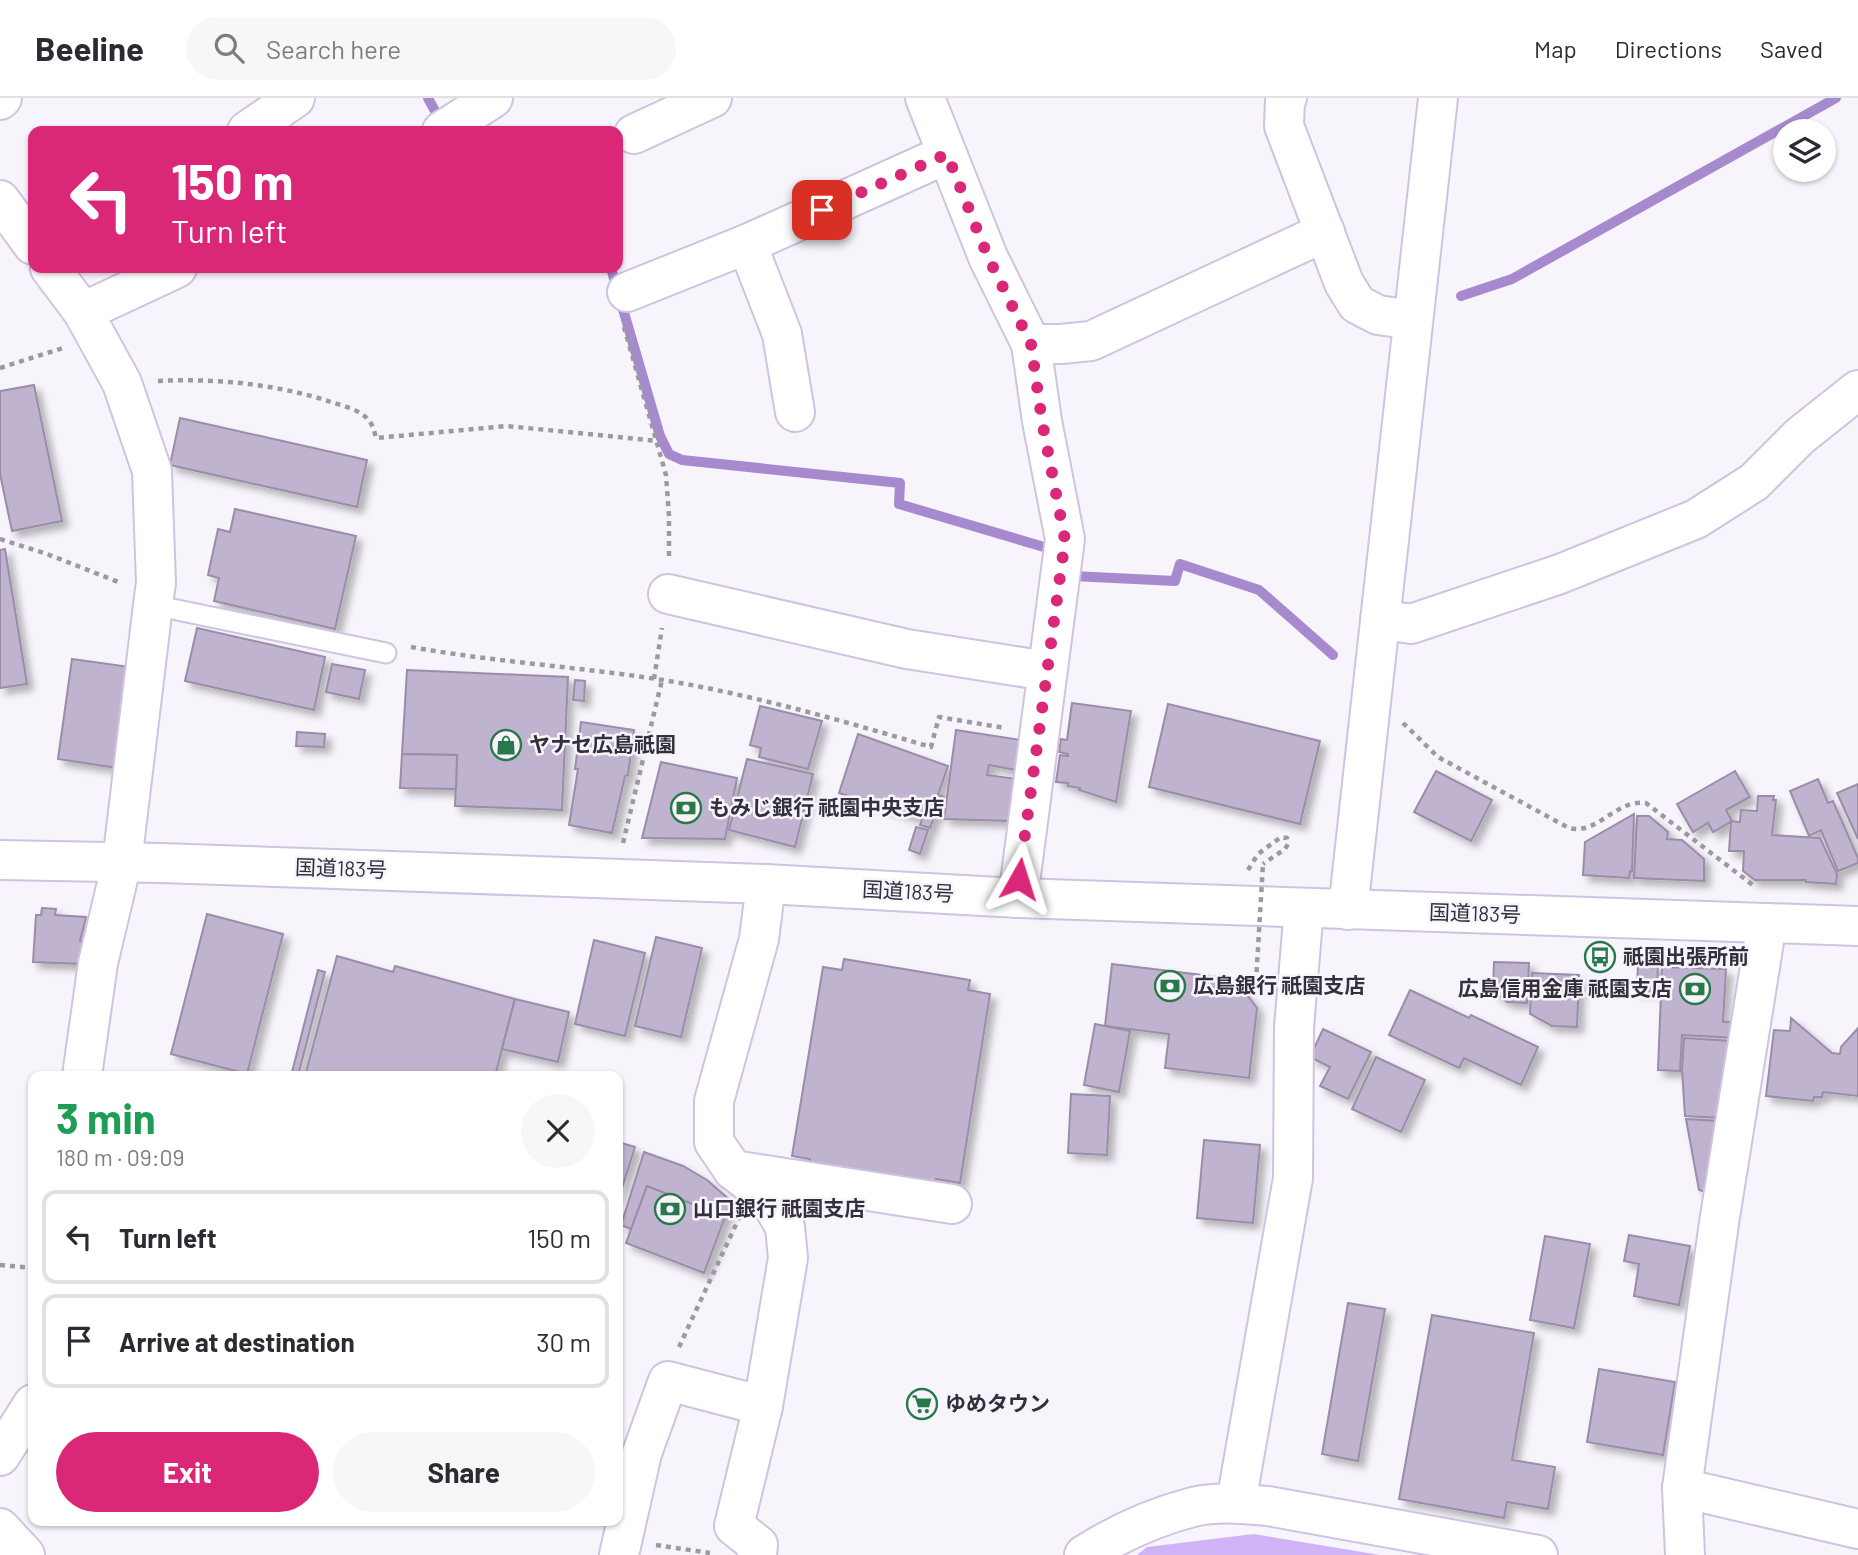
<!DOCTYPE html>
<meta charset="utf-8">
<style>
:root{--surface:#fff;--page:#f7f7f7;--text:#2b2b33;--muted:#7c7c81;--line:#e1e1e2;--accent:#db2777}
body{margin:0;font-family:Barlow,"Noto Sans JP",sans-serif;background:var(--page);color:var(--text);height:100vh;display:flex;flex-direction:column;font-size:26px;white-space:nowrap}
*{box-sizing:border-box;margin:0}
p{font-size:23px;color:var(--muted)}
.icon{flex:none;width:38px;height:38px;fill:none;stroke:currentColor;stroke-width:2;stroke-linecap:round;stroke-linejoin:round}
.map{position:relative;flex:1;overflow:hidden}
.sheet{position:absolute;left:28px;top:973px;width:595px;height:455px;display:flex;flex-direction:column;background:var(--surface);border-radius:14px;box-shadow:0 2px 5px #0004}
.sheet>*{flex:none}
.banner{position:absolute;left:28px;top:28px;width:595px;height:147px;border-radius:14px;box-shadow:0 2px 5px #0004;background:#db2777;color:#fff;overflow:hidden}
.buttons{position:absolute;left:1773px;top:21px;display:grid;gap:14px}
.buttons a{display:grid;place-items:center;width:63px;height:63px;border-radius:50%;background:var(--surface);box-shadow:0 2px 5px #0004;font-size:35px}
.pin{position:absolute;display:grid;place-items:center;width:60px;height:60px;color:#fff;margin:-30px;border-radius:14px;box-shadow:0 4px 10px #0006}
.me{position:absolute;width:77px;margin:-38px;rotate:6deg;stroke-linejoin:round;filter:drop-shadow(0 0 5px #0008)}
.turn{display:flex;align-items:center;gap:24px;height:147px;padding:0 28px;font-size:32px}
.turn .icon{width:91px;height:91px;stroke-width:2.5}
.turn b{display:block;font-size:49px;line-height:60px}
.round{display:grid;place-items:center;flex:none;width:74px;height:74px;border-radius:37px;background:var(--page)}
.headline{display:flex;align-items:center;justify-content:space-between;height:119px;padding:0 28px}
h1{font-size:42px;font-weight:700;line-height:52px;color:#1e9e55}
.button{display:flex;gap:14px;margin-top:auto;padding:14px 28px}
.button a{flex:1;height:80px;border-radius:42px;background:var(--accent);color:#fff;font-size:28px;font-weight:700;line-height:80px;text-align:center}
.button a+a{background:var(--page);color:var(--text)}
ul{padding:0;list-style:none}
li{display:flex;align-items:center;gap:21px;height:94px;margin:0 14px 10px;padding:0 14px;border:4px solid var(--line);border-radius:14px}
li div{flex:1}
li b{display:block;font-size:26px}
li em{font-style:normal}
header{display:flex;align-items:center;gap:42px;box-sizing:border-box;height:98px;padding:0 35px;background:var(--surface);border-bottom:2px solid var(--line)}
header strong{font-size:33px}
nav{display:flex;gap:38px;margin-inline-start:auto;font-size:24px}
.search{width:490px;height:63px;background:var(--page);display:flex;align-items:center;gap:18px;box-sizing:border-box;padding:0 24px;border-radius:38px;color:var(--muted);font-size:26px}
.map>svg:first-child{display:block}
</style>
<header>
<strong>Beeline</strong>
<div class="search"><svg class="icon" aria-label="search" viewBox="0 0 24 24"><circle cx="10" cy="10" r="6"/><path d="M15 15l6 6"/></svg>Search here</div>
<nav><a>Map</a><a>Directions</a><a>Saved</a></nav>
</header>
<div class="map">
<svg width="1858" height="1457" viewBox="0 0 1858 1457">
<defs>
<filter id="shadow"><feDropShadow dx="6" dy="6" stdDeviation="3.5" flood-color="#0004"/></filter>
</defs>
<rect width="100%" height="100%" fill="#f7f5fb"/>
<polygon fill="#cfb3f6" points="1254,1436 1380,1457 1137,1457 1147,1449"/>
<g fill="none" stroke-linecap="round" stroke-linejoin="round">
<g stroke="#a789ce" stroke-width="10">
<polyline points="428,0 441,24"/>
<polyline points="611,170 660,338 669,356 682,362 900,385 899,406 1054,452"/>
<polyline points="1461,198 1512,181 1836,0"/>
<polyline points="1073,478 1175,483 1180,466 1259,492 1333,557"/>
</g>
</g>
<g fill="#bfb3d0" stroke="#998da9" stroke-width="2" filter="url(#shadow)">
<polygon points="34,287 62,423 12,433 0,376 0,293"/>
<polygon points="180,320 367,362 357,409 170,367"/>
<polygon points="235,411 356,438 335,531 214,503 219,480 208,477 218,431 230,434"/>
<polygon points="5,451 27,586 0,590 0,452"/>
<polygon points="197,530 325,559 314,612 185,583"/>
<polygon points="72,561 130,569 117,670 58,661"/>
<polygon points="332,566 365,572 359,601 326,594"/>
<polygon points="407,572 568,579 562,712 455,708 457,657 402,656"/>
<polygon points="575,582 585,583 584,603 573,602"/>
<polygon points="1072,605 1131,613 1116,704 1079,692 1080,690 1068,688 1068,685 1056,684 1060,657 1068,658 1068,656 1059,654 1061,641 1067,642"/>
<polygon points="1168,606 1320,643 1300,726 1149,689"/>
<polygon points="760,608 822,623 808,671 759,659 761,650 750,647"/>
<polygon points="581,624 634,632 628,677 625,678 612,735 569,727 578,671 575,671"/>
<polygon points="956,632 1021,642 1016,672 989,667 987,677 1017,681 1010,723 944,721"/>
<polygon points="297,634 325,636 324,649 296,648"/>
<polygon points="858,636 948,668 938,697 944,699 939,715 936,714 930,730 920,727 922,721 839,695"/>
<polygon points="402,656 457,657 456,691 400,690"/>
<polygon points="747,661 813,676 795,749 729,732"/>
<polygon points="661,664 737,680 725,741 642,740"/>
<polygon points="1436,673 1492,702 1471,743 1414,714"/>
<polygon points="1735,673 1750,699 1726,712 1732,723 1713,734 1708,725 1693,734 1677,706"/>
<polygon points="1818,681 1828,705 1833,703 1858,760 1858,765 1838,773 1821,732 1809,738 1790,693"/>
<polygon points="1858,686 1858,741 1837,695"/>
<polygon points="1758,698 1774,698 1773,702 1776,702 1772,737 1820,740 1837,776 1836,786 1806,784 1806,782 1755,782 1743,773 1744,753 1729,753 1731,723 1740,724 1741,712 1757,713"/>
<polygon points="1634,716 1632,773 1630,773 1629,780 1583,777 1585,744"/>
<polygon points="1637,718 1649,718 1668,734 1667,741 1682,742 1704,761 1704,783 1634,780"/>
<polygon points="916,729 928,732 920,756 909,752"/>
<polygon points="42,810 56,811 55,817 86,819 80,843 86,846 81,866 33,864 36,817 41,817"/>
<polygon points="207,816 283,836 247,976 171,956"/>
<polygon points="656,839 702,850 681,939 635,928"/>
<polygon points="594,842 645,855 625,938 575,926"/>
<polygon points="337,858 393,874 395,868 515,901 495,978 305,978"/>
<polygon points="844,861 970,882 968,892 990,896 960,1085 936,1081 932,1110 806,1089 810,1061 792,1058 823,869 842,872"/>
<polygon points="1494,864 1529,865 1527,905 1507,904 1493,893"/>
<polygon points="1112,866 1235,881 1257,910 1249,980 1165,970 1169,936 1105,928"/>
<polygon points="1638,866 1658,867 1657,893 1637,892"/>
<polygon points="1662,869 1726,871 1723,924 1737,924 1737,940 1682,937 1680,973 1658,972"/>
<polygon points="318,872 325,874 298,978 291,978"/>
<polygon points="1532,875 1579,877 1577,929 1552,928 1530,916"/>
<polygon points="1410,892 1469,920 1471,917 1538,949 1521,987 1464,960 1459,970 1389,937"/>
<polygon points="515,901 569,914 558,964 502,951"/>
<polygon points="1791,920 1832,955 1840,956 1841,949 1858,930 1858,998 1823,994 1822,999 1814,999 1813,1003 1766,998 1774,932 1790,933"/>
<polygon points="1095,926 1130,933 1119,994 1084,987"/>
<polygon points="1323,931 1371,954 1348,1001 1320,988 1330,969 1310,959"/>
<polygon points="1684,940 1733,943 1721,1020 1685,1018 1682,972"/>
<polygon points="1376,959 1425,982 1401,1034 1352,1011"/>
<polygon points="1071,996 1110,998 1107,1057 1068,1055"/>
<polygon points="1686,1021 1720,1023 1709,1095 1699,1092"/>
<polygon points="1204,1042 1260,1047 1253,1125 1197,1120"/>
<polygon points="618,1044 635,1049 618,1103"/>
<polygon points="644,1054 683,1068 707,1082 731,1103 725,1119 647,1088 631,1131 621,1127"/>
<polygon points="647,1088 725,1119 704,1175 626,1145"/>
<polygon points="1629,1137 1690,1148 1679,1207 1634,1198 1639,1166 1624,1163"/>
<polygon points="1545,1138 1590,1146 1574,1230 1530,1222"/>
<polygon points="1348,1205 1385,1211 1358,1363 1322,1356"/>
<polygon points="1432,1217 1534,1235 1512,1362 1555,1369 1548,1411 1507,1404 1504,1420 1399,1401"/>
<polygon points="1599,1271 1675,1284 1663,1357 1587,1344"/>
</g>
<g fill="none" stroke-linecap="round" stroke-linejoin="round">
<g stroke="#cfc3e1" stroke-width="23">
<polyline id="service" points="153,507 386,555"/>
</g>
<g stroke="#cfc3e1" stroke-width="42">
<g id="minor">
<polyline points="925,0 988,159 1031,246 1042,323 1065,441 1018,800"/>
<polyline points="1287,0 1285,2 1284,28 1344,185 1357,206 1378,217 1413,222"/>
<polyline points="0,2 2,0"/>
<polyline points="247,33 295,0"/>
<polyline points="442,33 493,0"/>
<polyline points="634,36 712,0"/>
<polyline points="0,102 33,147"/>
<polyline points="747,146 782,236 795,314"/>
<polyline points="50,170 83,214 122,285 152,373 156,485 154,499 122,764 98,865 82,978"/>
<polyline points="627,194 747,146 947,56"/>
<polyline points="83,214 177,170"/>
<polyline points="1031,246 1061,246 1091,243 1325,134"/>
<polyline points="668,496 907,551 1047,573"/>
<polyline points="1380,521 1411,526 1560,476 1696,421 1754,384 1800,338 1858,292"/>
<polyline points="733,1072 952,1106"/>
<polyline points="0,1358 33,1306"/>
<polyline points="1682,1390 1858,1431"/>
<polyline points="1236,1405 1293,1080 1294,929 1304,810"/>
<polyline points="0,1430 25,1457"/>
<polyline points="619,1457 642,1355 668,1283 763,1308 734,1428 758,1447 757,1457"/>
<path d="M1084,1457C1117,1436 1154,1419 1193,1409C1216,1403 1244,1406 1268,1408L1538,1457"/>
<polyline points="1685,1457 1682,1390 1719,1125 1767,825"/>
</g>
</g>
<g stroke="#cfc3e1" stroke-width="42">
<g id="tertiary">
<polyline points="1348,812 1438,0"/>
<polyline points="763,1308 788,1160 785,1129 768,1099 733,1072 714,1044 714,1003 759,841 766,786"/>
</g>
</g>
<g stroke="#cfc3e1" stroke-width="42">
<polyline id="trunk" points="0,762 161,765 766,786 1018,800 1858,828"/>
</g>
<g stroke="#9d99a2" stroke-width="4.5" stroke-dasharray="5 5" stroke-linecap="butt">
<polyline points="624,229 666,377 669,418 669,463"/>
<polyline points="0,270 63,250"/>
<path d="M158,283C214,280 275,286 328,303C339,307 354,310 363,317C371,322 374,331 376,340L507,328L657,343"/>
<polyline points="0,441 47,456 121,485"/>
<path d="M411,549C495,564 580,569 663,582C754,597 843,623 931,649L939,619L1005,630"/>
<polyline points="654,581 662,530"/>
<path d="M1403,625L1438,659L1569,730C1599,737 1615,701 1646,705L1754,788"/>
<polyline points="623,745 662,582"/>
<polyline points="1248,772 1258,756 1281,739 1287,740 1288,746 1285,751 1263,766"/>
<polyline points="0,1167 33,1170"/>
<polyline points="679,1249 739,1120"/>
<polyline points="656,1447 710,1455"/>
</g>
<use href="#service" stroke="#fff" stroke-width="19"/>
<use href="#minor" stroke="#fff" stroke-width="38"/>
<use href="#tertiary" stroke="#fff" stroke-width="38"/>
<use href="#trunk" stroke="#fff" stroke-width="38"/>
<polyline stroke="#9d99a2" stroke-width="4.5" stroke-dasharray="5 5" stroke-linecap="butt" points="1256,884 1263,766"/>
</g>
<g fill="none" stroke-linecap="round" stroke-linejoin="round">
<polyline stroke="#db2777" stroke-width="12" stroke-dasharray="0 21.6" points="822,112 947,56 988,159 1031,246 1042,323 1065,442 1019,781"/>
</g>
<defs>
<g id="shop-ring" transform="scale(1.575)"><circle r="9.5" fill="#f7f5fb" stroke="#287849" stroke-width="1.5"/><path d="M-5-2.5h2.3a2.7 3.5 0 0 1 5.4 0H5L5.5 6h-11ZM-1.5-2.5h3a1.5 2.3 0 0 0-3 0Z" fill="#287849"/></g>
<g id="bank-ring" transform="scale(1.575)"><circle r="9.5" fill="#f7f5fb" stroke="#287849" stroke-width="1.5"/><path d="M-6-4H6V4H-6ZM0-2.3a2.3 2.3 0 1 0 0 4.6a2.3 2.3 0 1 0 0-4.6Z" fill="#287849"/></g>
<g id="bus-ring" transform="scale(1.575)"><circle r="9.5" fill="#f7f5fb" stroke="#287849" stroke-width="1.5"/><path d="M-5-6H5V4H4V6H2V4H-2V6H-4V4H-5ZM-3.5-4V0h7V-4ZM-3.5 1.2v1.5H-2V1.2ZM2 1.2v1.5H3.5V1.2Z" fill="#287849"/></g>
<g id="supermarket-ring" transform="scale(1.575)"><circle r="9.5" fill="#f7f5fb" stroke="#287849" stroke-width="1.5"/><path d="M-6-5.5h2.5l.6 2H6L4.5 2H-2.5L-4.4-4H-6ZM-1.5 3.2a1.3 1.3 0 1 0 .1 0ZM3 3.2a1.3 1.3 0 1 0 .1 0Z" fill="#287849"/></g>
</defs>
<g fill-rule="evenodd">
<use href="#shop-ring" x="506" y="647"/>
<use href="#bank-ring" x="686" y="710"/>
<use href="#bus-ring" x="1600" y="859"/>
<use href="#bank-ring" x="1170" y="888"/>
<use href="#bank-ring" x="1695" y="891"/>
<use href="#bank-ring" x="670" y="1111"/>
<use href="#supermarket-ring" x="922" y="1306"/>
</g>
<g text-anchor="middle" stroke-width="5" stroke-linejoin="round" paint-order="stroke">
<g font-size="21" font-weight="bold" fill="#342f3b" stroke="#f7f5fb" text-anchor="start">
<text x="529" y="654">ヤナセ広島祇園</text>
<text x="709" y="717">もみじ銀行 祇園中央支店</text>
<text x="1623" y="866">祇園出張所前</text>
<text x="1193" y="895">広島銀行 祇園支店</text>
<text x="1672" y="898" text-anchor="end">広島信用金庫 祇園支店</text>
<text x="693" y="1118">山口銀行 祇園支店</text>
<text x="945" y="1313">ゆめタウン</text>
</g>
<g font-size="21" fill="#342f3b" stroke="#f7f5fb">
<text transform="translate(341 771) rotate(2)" y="7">国道183号</text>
<text transform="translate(908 794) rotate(3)" y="7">国道183号</text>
<text transform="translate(1475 816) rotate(2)" y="7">国道183号</text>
</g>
</g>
</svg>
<div class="buttons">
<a><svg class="icon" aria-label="layers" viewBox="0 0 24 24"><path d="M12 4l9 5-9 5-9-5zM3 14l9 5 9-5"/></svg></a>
</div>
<div class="pin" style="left:822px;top:112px;background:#d93025"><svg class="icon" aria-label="arrive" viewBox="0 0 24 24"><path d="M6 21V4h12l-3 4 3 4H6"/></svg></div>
<svg class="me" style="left:1019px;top:781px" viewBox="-20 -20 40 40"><path d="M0-17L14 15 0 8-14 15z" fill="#db2777" stroke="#fff" stroke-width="4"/></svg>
<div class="banner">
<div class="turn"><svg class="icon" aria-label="left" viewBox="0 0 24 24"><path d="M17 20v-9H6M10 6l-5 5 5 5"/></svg><div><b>150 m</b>Turn left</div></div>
</div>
<section class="sheet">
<div class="headline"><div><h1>3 min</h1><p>180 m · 09:09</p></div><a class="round"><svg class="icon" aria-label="close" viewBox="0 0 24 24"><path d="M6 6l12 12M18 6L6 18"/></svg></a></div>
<ul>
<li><svg class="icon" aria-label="left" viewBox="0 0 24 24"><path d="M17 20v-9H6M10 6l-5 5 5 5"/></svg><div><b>Turn left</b></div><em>150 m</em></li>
<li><svg class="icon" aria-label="arrive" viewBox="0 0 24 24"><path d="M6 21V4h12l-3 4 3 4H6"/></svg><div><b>Arrive at destination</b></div><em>30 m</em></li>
</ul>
<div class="button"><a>Exit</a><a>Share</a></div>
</section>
</div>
